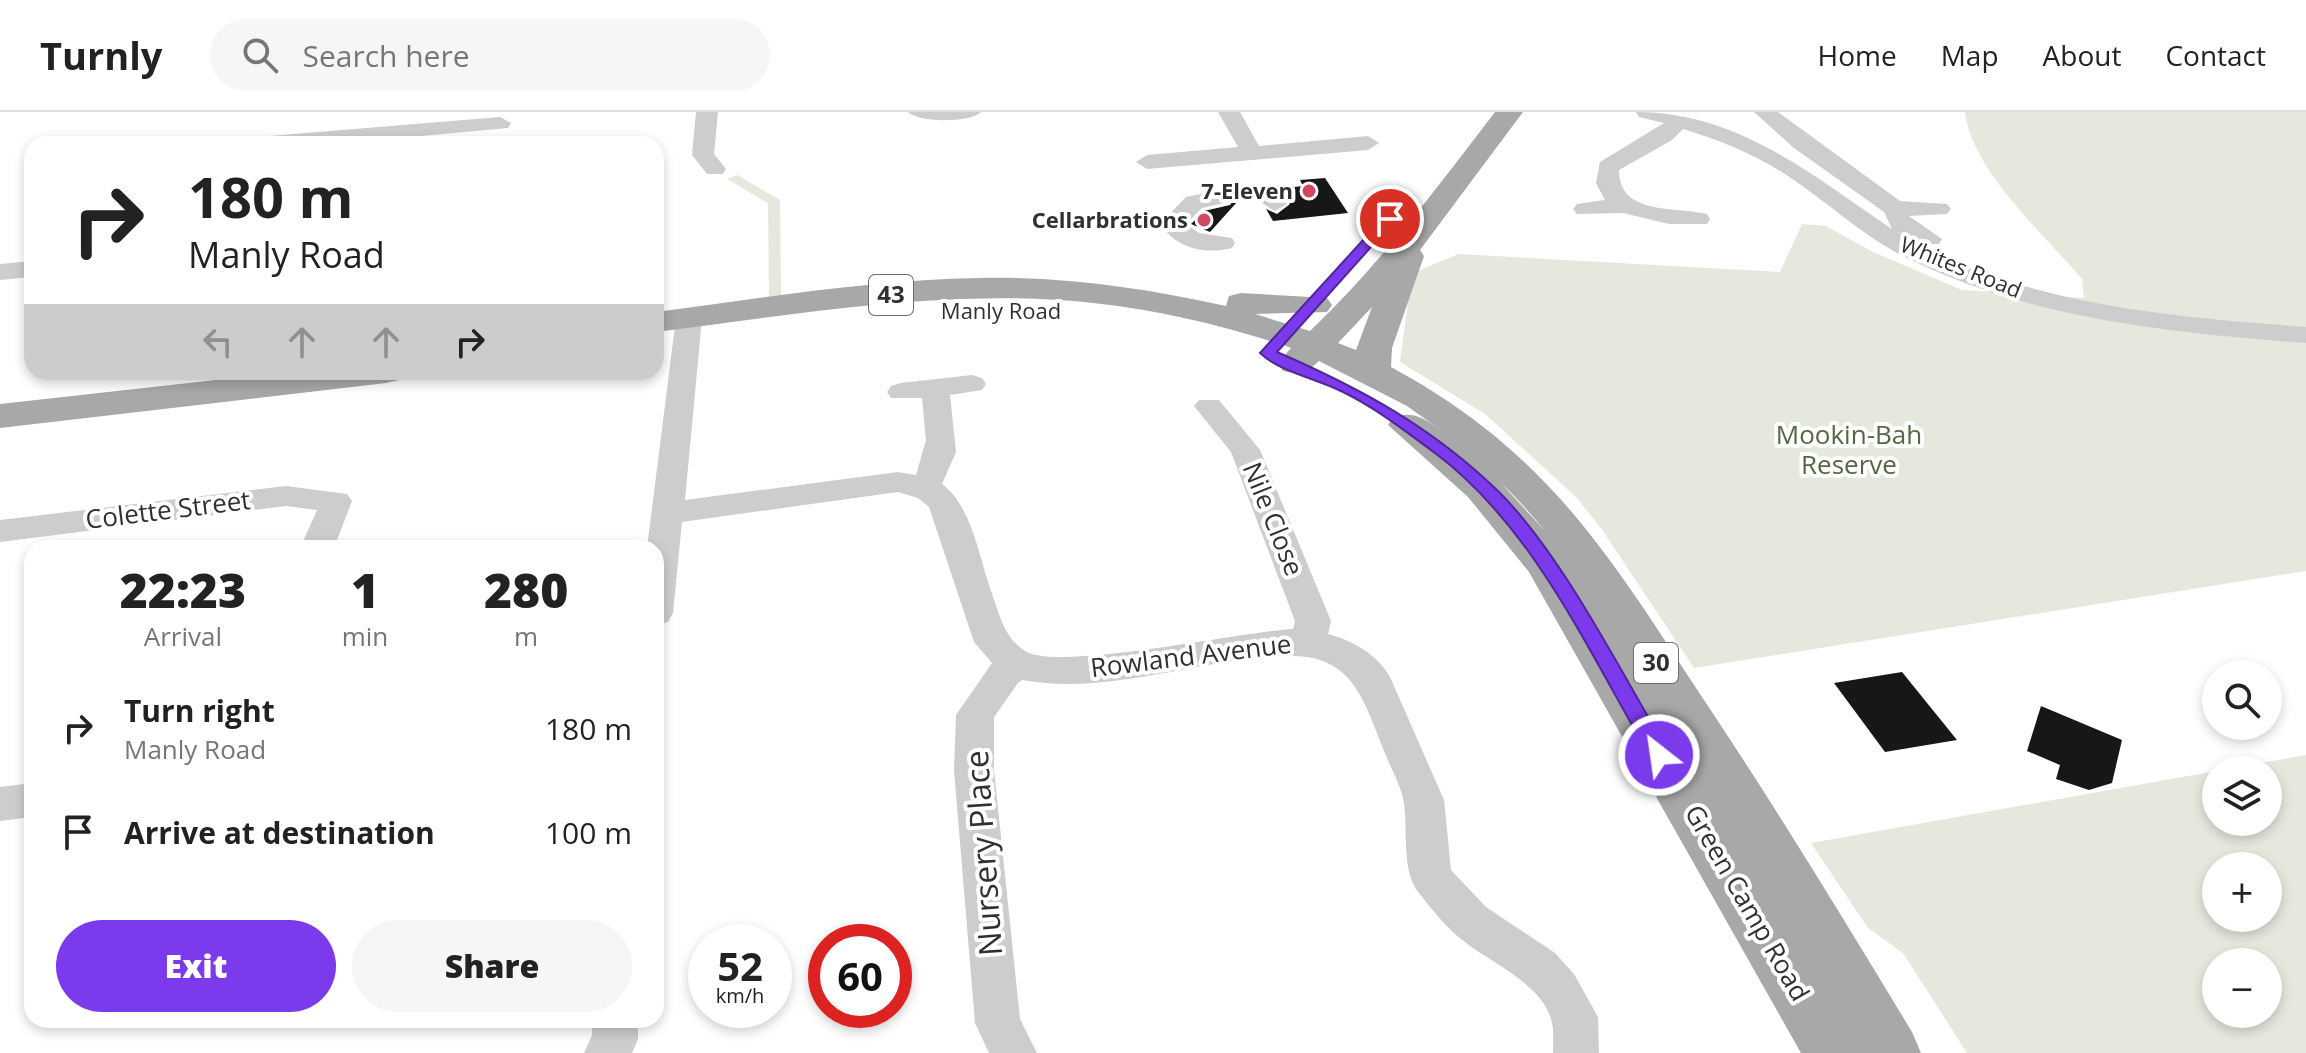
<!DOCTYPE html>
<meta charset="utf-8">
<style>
:root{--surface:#fff;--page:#f6f6f6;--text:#222;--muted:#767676;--line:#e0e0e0;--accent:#7c3aed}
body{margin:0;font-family:"Open Sans",sans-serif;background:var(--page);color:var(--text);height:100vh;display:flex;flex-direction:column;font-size:30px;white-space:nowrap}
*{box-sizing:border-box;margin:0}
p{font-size:26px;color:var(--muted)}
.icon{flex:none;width:44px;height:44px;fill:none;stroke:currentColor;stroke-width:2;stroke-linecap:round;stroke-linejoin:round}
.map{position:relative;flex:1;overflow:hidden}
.details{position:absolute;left:24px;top:428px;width:640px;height:488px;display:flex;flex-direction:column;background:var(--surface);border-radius:24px;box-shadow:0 4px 12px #0003}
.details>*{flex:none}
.top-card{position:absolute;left:24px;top:24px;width:640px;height:244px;border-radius:24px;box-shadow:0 4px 12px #0003;background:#fff;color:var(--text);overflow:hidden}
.buttons{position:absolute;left:2202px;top:548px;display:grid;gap:16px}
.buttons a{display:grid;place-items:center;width:80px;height:80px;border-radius:50%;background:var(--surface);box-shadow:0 4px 12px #0003;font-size:40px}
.speed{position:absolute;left:688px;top:812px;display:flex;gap:16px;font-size:40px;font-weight:700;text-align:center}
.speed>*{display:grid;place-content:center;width:104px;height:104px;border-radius:50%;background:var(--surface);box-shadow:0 4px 12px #0003;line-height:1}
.speed small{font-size:20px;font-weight:400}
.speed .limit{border:12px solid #d22;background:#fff;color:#111}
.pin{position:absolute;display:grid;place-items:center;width:68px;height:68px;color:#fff;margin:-34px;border:4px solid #fff;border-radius:50%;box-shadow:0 2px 8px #0007}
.me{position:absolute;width:88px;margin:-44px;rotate:330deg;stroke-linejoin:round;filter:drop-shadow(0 0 6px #0008)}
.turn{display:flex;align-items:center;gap:28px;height:168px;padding:0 32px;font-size:36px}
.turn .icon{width:104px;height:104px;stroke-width:2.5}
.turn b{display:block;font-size:56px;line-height:68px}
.lanes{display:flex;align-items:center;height:76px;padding:0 32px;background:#0003;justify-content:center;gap:40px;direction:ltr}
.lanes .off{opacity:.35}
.eta{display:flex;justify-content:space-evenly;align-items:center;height:136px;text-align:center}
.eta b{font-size:48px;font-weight:800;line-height:56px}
.action{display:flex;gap:16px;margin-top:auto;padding:16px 32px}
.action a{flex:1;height:92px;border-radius:48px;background:var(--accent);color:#fff;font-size:32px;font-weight:800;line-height:92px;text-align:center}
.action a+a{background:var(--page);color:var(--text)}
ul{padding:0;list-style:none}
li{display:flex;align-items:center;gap:24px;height:104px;padding:0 32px}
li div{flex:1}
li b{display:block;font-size:30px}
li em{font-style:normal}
header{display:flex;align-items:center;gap:48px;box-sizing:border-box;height:112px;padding:0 40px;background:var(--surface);border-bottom:2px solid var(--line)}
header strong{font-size:38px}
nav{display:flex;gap:44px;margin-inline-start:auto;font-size:28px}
.search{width:560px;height:72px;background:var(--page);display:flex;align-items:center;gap:20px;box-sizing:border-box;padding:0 28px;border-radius:44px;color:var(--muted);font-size:30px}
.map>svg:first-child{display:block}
</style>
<header>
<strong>Turnly</strong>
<div class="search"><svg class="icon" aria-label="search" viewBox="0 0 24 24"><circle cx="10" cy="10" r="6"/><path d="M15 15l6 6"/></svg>Search here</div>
<nav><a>Home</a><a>Map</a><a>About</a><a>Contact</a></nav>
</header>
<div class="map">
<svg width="2306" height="941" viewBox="0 0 2306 941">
<rect width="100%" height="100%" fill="#fff"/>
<g fill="#e4e8dd" fill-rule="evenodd">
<path d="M1965,0H2306V459L1694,556L1601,416L1575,384L1485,302L1400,250L1412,161L1459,142L1780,160L1802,112L1826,114L1871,139L1962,178L2084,186L2082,167C2044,122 1972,59 1965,0Z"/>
<polygon points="737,63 780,88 781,183 769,185 768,91 727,67"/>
<path d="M2306,643V941H1967L1903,841L1868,816L1811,731L2216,659V710H2268V658H2221ZM2268,754V806H2216V754ZM2216,850H2268V902H2216Z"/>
</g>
<g fill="#171717">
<polygon points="1325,66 1348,101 1273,109 1266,97 1277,102 1290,92 1277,77 1303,74 1300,68"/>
<polygon points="1236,85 1238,89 1210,120 1191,112 1204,99 1230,93"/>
<polygon points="1902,560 1957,628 1885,640 1834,571"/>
<polygon points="2041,594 2122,628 2112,671 2089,678 2056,667 2060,653 2027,639"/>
</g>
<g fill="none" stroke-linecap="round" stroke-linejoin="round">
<g fill="#cdcdcd" fill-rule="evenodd">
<polygon points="696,0 718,0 714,42 726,57 723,62 707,62 692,43"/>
<path d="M908,0H981C970,11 919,11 908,0Z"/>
<polygon points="1218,0 1240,0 1259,34 1368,24 1379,31 1368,38 1147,57 1136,50 1147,43 1238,35"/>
<path d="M1636,0C1738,0 1812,63 1892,117L1884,100L1794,36L1754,0H1778L1900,89L1947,92L1951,97L1947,102L1909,104L1942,127L1939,132H1921L1894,118C2017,193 2166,204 2306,215V231C2171,221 2032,207 1909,147C1865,126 1829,91 1788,64C1756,43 1720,28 1683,17L1672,28L1619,58C1619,104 1675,94 1707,102L1710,107L1707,112H1669L1623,101L1577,102L1573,97L1577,92L1605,88L1596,71L1600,50L1664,11L1639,5Z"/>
<polygon points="500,5 511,11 508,16 334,32 247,32 258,25"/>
<polygon points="1249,75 1273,77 1287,92 1275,99 1259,89 1241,87 1237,82 1241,77"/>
<path d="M1221,78L1229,80L1233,85L1229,90L1202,96L1186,112L1199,121L1232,126L1235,131L1232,136C1206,143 1173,136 1161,111L1186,85Z"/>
<polygon points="32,149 32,165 0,168 0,152"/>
<path d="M689,198L699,200L702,206L685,388L898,360L916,363L926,328L922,286H891L887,280L891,274L901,271L972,263L982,266L986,272L982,278L950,283L956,340L942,372C971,393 979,444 990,476C999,500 1003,525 1025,539C1056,560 1245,519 1293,517L1295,509L1231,340L1194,294L1199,288H1219L1260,338L1331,509L1328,522C1352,528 1378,543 1390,565L1444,688L1451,758L1486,795L1555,841L1574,862L1598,905L1599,941H1553C1553,931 1554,920 1552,911C1544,870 1483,848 1455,822C1442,810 1430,795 1419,781C1401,759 1408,719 1404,692C1402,675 1391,657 1385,641C1364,590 1354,542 1288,544C1200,546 1110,584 1022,568L1018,571L994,605V658L1020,907L1037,941H989L975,911L954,658L956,603L992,551L974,530L929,395L918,386L898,380L682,410L673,501L668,510L656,514V436H647L676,206L679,200Z"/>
<polygon points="286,374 347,382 352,389 334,436 300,436 317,398 286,394 0,430 0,408"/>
<polygon points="32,671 32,705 0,709 0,675"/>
<polygon points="592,908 638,908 638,927 632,941 584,941 592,923"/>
</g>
<g fill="#a8a8a8" fill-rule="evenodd">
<path d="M1495,0H1523L1420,138L1424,144L1392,236L1391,255C1551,342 1609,444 1706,591C1778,699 1845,809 1912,920L1921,941H1801L1529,460L1468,385L1388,313L1393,305C1413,299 1423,306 1439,317L1407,294L1319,249C1307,260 1299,263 1283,259L1278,251L1291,236L1283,233C1221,213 1159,198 1093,191C947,175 801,202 656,220V200C763,186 870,168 978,166C1062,164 1144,176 1226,194L1229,184L1241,181L1327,186L1332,193L1327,200L1255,202L1310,219C1379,153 1437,76 1495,0ZM1372,195L1356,238L1338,231ZM1501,371C1517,386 1532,403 1546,420Z"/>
<polygon points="288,260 404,260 399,268 386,271 0,316 0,292"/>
</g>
</g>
<path fill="#7c3aed" stroke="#51269a" stroke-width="2" d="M1385,104L1396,107L1277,240C1362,277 1434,316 1501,382C1564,446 1620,559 1667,637L1670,643L1667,648H1652C1590,543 1535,416 1435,341C1405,319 1376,296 1343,280C1318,267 1280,260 1260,241Z"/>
<g fill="#d1495e" stroke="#fff" stroke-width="3">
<circle cx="1309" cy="79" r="8"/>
<circle cx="1204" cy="108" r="8"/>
</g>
<g text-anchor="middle" stroke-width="8" stroke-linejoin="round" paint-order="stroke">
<g font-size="22" font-weight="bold" fill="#303030" stroke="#fff" text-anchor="end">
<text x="1293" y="87">7-Eleven</text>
<text x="1188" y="116">Cellarbrations</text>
</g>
<g font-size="22" fill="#303030" stroke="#fff">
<text transform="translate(1961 155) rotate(22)" y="8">Whites Road</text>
<text x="1001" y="207">Manly Road</text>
</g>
<g fill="#fff" stroke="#6e6e6e" stroke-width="2">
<rect x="869" y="163" width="44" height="40" rx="6"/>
<rect x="1634" y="531" width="44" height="40" rx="6"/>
</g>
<g font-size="24" font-weight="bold" fill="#303030">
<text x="891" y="191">43</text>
<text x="1656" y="559">30</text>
</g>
<g font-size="26" fill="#576743" stroke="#fff">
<text x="1849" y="332">Mookin-Bah<tspan x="1849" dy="30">Reserve</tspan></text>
</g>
<g font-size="26" fill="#303030" stroke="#fff">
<text transform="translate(168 398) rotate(-7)" y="9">Colette Street</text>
<text transform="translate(1273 407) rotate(68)" y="9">Nile Close</text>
<text transform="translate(1191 544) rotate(-7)" y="9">Rowland Avenue</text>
<text transform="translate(1747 791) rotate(60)" y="9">Green Camp Road</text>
</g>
<g font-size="32" fill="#303030" stroke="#fff">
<text transform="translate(984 741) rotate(-94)" y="11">Nursery Place</text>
</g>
</g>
</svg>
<div class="buttons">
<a><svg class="icon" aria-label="search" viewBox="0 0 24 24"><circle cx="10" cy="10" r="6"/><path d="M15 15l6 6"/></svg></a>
<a><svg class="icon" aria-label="layers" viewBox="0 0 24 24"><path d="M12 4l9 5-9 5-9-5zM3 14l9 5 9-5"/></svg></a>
<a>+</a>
<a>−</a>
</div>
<div class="speed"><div>52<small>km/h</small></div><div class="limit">60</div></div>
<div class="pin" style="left:1390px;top:107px;background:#d93025"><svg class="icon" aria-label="arrive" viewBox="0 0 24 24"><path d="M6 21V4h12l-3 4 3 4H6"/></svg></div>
<svg class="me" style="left:1659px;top:643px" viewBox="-20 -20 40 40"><circle r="17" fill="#7c3aed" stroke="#fff" stroke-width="3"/><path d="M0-11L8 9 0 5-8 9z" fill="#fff"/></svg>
<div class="top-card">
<div class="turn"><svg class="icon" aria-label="right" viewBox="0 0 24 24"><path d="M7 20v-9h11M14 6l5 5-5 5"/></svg><div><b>180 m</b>Manly Road</div></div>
<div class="lanes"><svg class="icon off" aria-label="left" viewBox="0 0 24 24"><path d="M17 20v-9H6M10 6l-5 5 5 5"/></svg><svg class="icon off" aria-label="ahead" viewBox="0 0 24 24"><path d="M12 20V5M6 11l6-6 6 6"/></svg><svg class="icon off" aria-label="ahead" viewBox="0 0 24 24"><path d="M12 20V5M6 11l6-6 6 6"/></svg><svg class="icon" aria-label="right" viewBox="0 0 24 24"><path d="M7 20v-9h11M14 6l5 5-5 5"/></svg></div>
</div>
<section class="details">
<div class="eta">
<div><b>22:23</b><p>Arrival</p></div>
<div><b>1</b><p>min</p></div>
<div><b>280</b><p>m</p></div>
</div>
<ul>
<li><svg class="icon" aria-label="right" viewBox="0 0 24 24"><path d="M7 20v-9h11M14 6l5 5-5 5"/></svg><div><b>Turn right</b><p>Manly Road</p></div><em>180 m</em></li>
<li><svg class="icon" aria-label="arrive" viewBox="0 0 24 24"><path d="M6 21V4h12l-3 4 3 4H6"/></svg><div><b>Arrive at destination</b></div><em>100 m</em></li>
</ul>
<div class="action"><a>Exit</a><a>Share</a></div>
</section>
</div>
